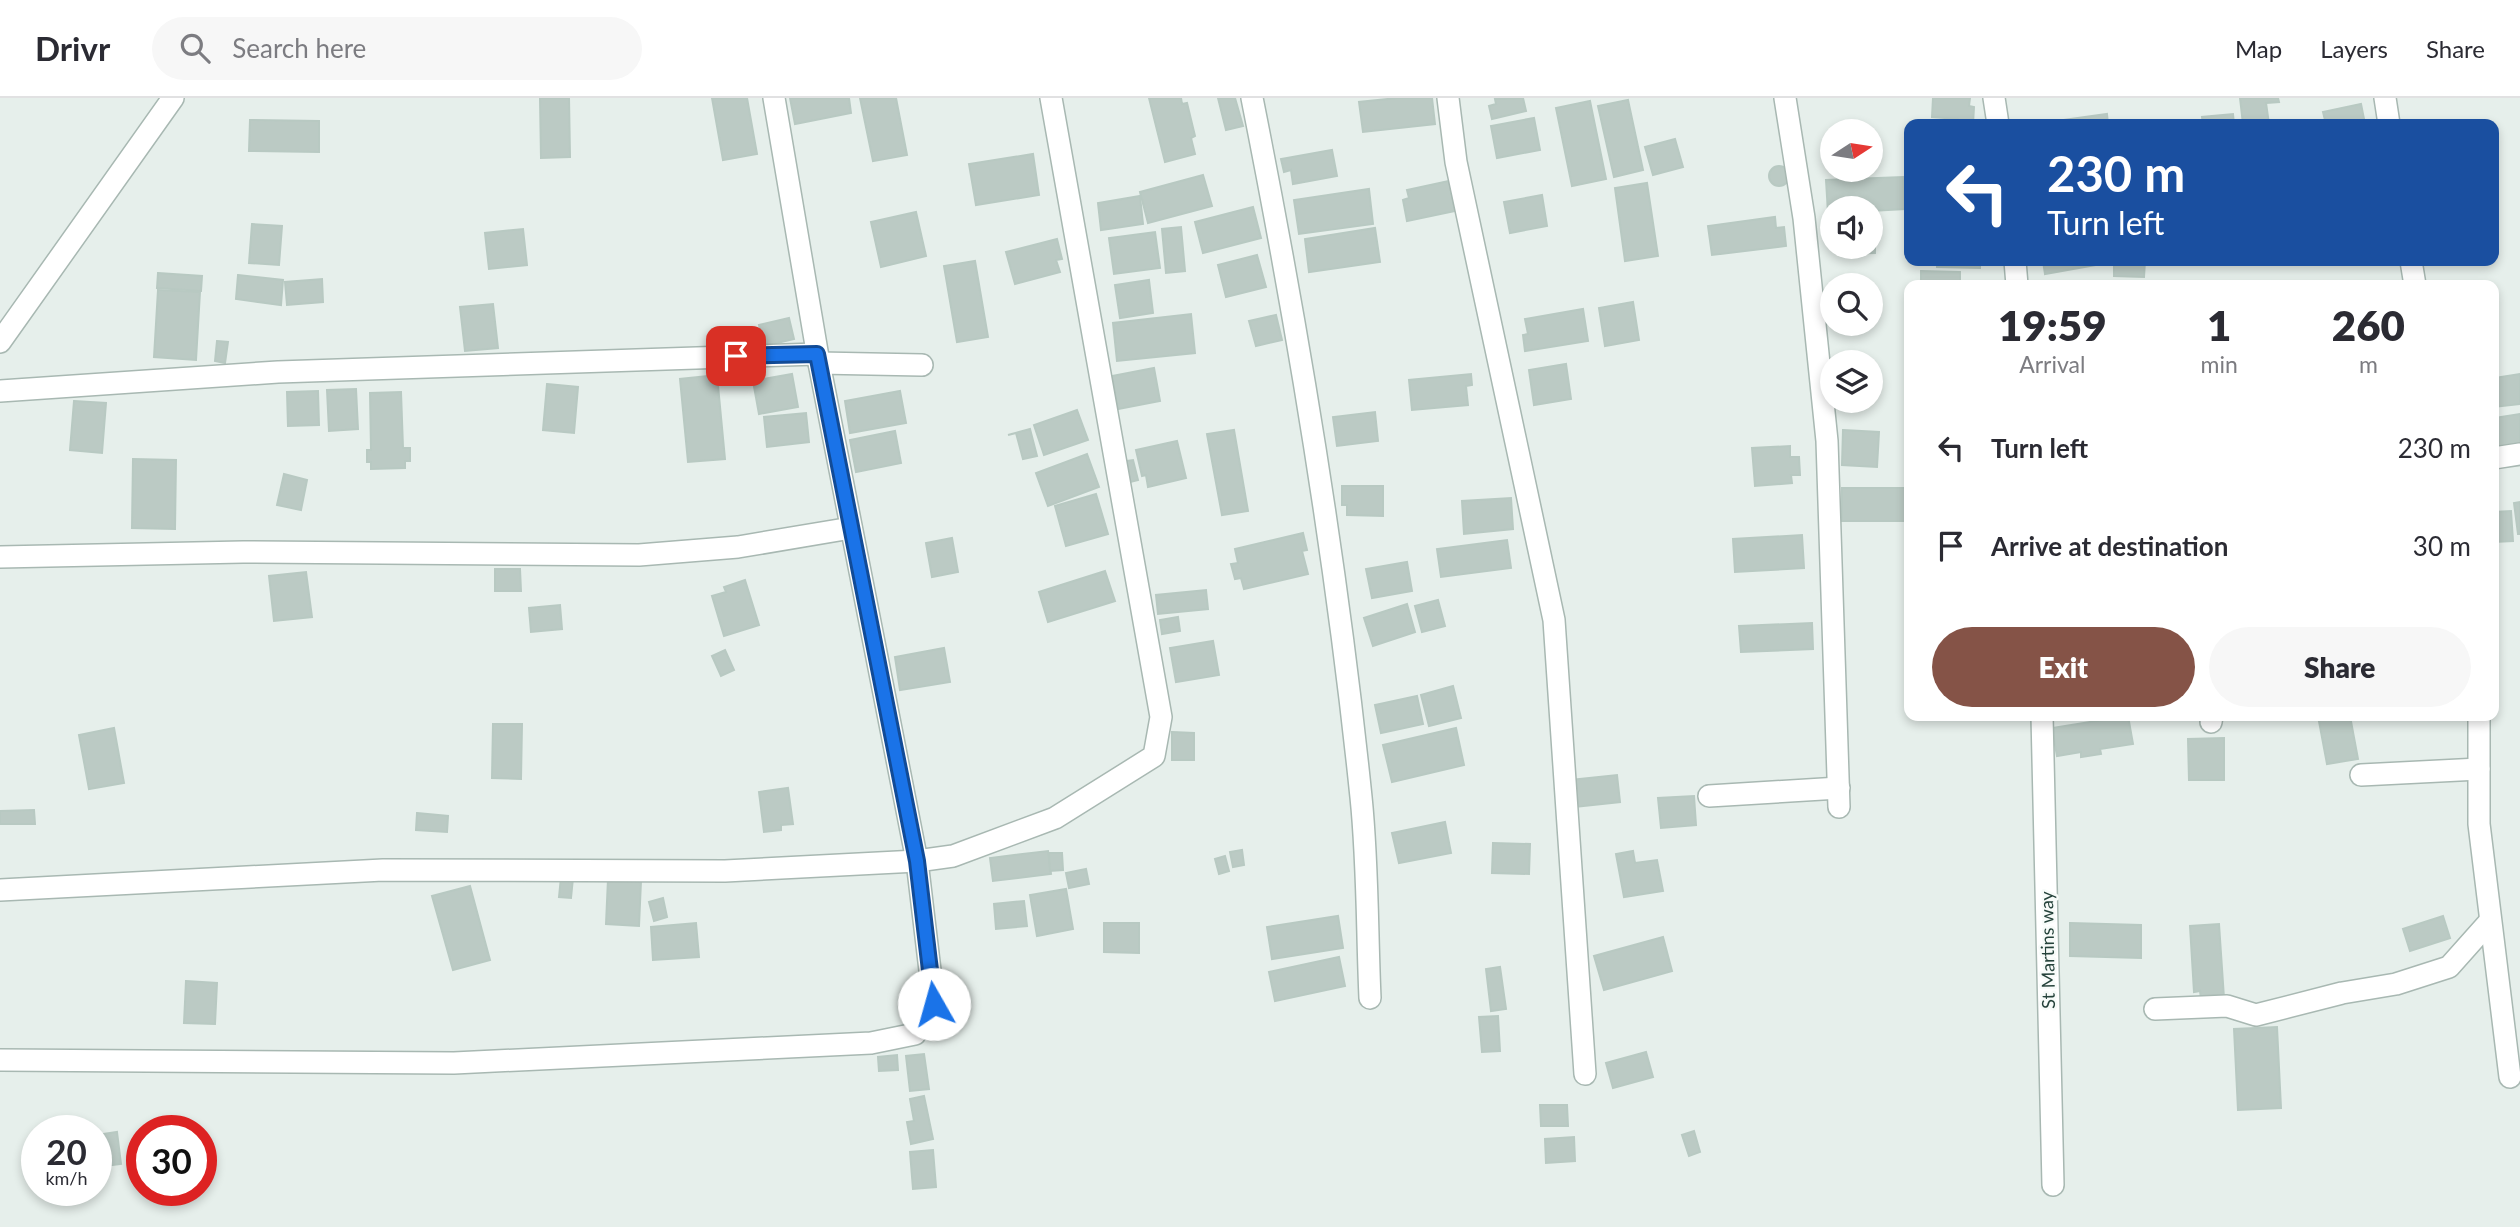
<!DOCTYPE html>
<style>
:root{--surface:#fff;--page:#f7f7f7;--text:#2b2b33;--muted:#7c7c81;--line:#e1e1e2;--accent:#855347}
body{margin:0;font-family:Lato,sans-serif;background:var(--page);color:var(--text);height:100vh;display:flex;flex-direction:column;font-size:26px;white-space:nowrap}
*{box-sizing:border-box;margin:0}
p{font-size:23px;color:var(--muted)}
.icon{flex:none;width:38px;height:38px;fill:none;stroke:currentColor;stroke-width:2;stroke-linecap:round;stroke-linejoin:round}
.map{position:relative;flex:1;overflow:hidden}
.sheet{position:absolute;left:1904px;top:182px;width:595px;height:441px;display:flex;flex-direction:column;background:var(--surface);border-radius:14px;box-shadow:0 4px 10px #0003}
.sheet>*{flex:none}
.hud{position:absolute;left:1904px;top:21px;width:595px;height:147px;border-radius:14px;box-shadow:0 4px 10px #0003;background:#1a4fa0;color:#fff;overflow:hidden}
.needle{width:46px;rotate:78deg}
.fabs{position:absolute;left:1820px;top:21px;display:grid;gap:14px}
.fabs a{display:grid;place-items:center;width:63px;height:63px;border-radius:50%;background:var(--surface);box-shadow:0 4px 10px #0003;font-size:35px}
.speed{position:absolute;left:21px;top:1017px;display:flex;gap:14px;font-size:35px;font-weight:700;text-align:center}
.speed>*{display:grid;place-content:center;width:91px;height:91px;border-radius:50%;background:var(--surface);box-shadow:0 4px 10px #0003;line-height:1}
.speed small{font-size:18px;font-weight:400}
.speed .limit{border:10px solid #d22;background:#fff;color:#111}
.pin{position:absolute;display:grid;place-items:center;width:60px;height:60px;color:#fff;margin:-30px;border-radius:14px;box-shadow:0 4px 10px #0006}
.me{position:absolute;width:77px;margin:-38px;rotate:353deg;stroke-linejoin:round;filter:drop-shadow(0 0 5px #0008)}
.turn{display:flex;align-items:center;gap:24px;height:147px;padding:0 28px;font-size:32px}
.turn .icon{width:91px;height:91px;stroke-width:2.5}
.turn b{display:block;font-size:49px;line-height:60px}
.eta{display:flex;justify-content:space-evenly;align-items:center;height:119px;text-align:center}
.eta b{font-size:42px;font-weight:800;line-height:49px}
.button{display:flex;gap:14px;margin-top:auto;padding:14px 28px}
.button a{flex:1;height:80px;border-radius:42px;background:var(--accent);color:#fff;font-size:28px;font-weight:800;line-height:80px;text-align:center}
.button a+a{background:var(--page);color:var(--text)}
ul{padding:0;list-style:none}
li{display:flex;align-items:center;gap:21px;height:98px;padding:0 28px}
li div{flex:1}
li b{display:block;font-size:26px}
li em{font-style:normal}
header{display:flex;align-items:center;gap:42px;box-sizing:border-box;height:98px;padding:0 35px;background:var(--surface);border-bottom:2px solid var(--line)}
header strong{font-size:33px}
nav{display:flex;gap:38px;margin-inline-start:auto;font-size:24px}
.search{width:490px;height:63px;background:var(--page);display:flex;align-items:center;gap:18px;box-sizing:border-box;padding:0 24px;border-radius:38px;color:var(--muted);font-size:26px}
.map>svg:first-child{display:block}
</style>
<header>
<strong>Drivr</strong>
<div class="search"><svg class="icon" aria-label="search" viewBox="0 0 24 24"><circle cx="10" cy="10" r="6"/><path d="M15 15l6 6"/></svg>Search here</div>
<nav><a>Map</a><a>Layers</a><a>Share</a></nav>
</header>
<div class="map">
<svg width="2520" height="1129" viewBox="0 0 2520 1129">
<rect width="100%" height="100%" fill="#e6efeb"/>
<g fill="#bbcac4" stroke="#b8c9c2" stroke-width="2">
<polygon points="540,0 569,0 570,59 541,60"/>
<polygon points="712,0 747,0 757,56 723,62"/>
<polygon points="790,0 849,0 851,15 795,26"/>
<polygon points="860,0 896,0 907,57 873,63"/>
<polygon points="1149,0 1181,0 1182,6 1187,5 1195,38 1191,40 1195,56 1165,64"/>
<polygon points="1218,0 1235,0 1243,28 1226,32"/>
<polygon points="1397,0 1432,0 1435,26 1363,34 1359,4"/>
<polygon points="1523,0 1526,13 1492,21 1489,8 1496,6 1495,1"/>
<polygon points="1933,0 1970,0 1969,8 1974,9 1973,26 1958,26 1958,21 1932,19"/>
<polygon points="2240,0 2278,0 2279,4 2266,5 2269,26 2243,26"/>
<polygon points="1628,2 1643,72 1614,79 1598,8"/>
<polygon points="1590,3 1606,81 1572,88 1556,10"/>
<polygon points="2361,6 2365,26 2326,26 2323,14"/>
<polygon points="2107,16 2108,26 2035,26"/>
<polygon points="2233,16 2234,26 2203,26 2202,19"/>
<polygon points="1534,20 1540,52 1497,60 1491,28"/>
<polygon points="250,22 319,23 319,54 249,53"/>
<polygon points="1675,41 1683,69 1653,77 1645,49"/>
<polygon points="1332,52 1337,78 1293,86 1291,72 1284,74 1281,61"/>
<polygon points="1033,56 1039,97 976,107 969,66"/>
<circle cx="1779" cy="78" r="10"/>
<polygon points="1203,77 1212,108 1148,125 1140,94"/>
<polygon points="1903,79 1905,111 1871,113 1871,110 1832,110 1832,114 1828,115 1826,82"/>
<polygon points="1449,83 1455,113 1407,123 1403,102 1409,100 1407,92"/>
<polygon points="1647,85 1658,158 1625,163 1615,90"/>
<polygon points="1369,91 1373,126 1299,136 1294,102"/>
<polygon points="1542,97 1547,128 1510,135 1504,104"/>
<polygon points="1140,98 1143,126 1101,132 1098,105"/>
<polygon points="1253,109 1261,140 1203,155 1195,124"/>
<polygon points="916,114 926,158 881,169 871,124"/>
<polygon points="1775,119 1776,130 1784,129 1786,148 1712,157 1708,128"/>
<polygon points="252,126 282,128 279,167 249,165"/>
<polygon points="1871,126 1875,126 1875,155 1839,156 1839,149 1871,149"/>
<polygon points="1181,129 1185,173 1166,175 1162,131"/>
<polygon points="1375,130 1380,164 1309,174 1305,141"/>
<polygon points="523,131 527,167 489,171 485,135"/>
<polygon points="1155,134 1160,170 1114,176 1109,140"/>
<polygon points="1057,141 1062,161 1056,162 1060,174 1015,186 1006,154"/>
<polygon points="1257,157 1266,189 1226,199 1218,167"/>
<polygon points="975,163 988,239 957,244 944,168"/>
<polygon points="1937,163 1980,163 1980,170 1937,169"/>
<polygon points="2043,163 2106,163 2107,165 2045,176"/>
<polygon points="2114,163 2145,163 2144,179 2114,178"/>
<polygon points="1921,173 1960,174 1960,187 1921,187"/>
<polygon points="158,175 202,178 201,193 157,190"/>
<polygon points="238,177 283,182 281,207 236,201"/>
<polygon points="322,181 323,204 287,207 285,184"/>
<polygon points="1149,182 1153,215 1120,220 1115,187"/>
<polygon points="158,192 200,194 196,262 154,259"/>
<polygon points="1633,204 1639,242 1605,248 1599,210"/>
<polygon points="493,206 498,250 465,253 460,209"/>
<polygon points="1583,211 1588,243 1525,253 1523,237 1528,236 1525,221"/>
<polygon points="1191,216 1195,255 1117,263 1113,225"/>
<polygon points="1276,217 1282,242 1256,248 1249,223"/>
<polygon points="789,220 794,241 764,248 759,227"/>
<polygon points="217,243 228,244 225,265 215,263"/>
<polygon points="1566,266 1571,301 1534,307 1529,272"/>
<polygon points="1154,270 1160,303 1118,311 1112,278"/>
<polygon points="792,276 798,309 759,316 753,283"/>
<polygon points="1471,276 1472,287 1466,288 1468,307 1412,312 1409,282"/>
<polygon points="2520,276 2520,306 2494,309 2494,280"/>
<polygon points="717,277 725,361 688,364 680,281"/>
<polygon points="547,286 578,289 574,335 543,332"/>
<polygon points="356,291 358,331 329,333 327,292"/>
<polygon points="318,293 319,327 288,328 287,294"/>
<polygon points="900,293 906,325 850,335 845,303"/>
<polygon points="401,294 403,350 410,350 410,363 405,363 405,370 371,371 371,364 367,364 367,352 371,352 370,295"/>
<polygon points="74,303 106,305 102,355 70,352"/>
<polygon points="1077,312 1088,342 1044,357 1034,327"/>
<polygon points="1375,314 1378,343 1337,348 1333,319"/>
<polygon points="806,315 809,344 767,349 764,319"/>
<polygon points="2520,316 2520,345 2494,350 2494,320"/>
<polygon points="1030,331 1037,358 1023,361 1016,335 1008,337"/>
<polygon points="1234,332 1248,413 1222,417 1207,336"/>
<polygon points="1843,332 1879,334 1877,369 1842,367"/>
<polygon points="895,333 901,365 856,374 850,342"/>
<polygon points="1177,343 1186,380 1148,389 1146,377 1142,378 1136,352"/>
<polygon points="1790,348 1790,359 1799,359 1800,377 1791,377 1792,385 1755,388 1752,350"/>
<polygon points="1087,356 1099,389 1048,408 1036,375"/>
<polygon points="133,361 176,362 175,431 132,430"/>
<polygon points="1133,362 1138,382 1130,384 1126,363"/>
<polygon points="284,376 307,382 301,412 277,407"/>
<polygon points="1342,388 1383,388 1383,418 1347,417 1347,407 1342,407"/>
<rect x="1842" y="390" width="67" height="33"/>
<polygon points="1096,396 1108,436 1066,448 1055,408"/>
<polygon points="1511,400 1513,431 1464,436 1462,403"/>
<polygon points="2520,404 2520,436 2518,436 2514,405"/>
<polygon points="2511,413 2513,443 2494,444 2494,414"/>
<polygon points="1303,435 1307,452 1302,453 1308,476 1244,491 1241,480 1235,481 1231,466 1238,465 1235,451"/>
<polygon points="1802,437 1804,470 1735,474 1733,441"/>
<polygon points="952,440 958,474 932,479 926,445"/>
<polygon points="1507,442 1511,470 1441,479 1437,451"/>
<polygon points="1407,464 1412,493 1372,500 1366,471"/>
<polygon points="495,471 520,471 521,493 495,493"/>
<polygon points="1105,473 1115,503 1048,524 1039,494"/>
<polygon points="306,474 312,519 274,523 269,478"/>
<polygon points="745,482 759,527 724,538 712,498 726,494 724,489"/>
<polygon points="1206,492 1208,511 1158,516 1156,497"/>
<polygon points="1438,502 1445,528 1422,534 1415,508"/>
<polygon points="1407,506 1415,534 1373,548 1364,520"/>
<polygon points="560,507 562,531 531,534 529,510"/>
<polygon points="1178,519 1180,533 1162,536 1160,522"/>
<polygon points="1812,525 1813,551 1741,554 1739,528"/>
<polygon points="1213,543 1219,577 1176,584 1170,550"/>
<polygon points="944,550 950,584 900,592 895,559"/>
<polygon points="725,552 734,572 721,578 712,558"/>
<polygon points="1453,588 1461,620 1429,628 1421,597"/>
<polygon points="1417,598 1423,626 1381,635 1375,607"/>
<polygon points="2128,618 2133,646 2100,651 2101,656 2081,659 2081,654 2057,658 2052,630"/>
<polygon points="2318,618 2350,618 2358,661 2327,666"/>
<polygon points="493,626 522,626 521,681 492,680"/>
<polygon points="114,630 124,685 89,691 79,637"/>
<polygon points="1456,630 1464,667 1392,684 1383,647"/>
<polygon points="1172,634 1194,635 1194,662 1172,662"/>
<polygon points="2224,640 2224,682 2189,682 2188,641"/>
<polygon points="1617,677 1620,704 1575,709 1571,682"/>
<polygon points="788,690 793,726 781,727 781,732 764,734 759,694"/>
<polygon points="1694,698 1696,727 1661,730 1658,700"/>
<polygon points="34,712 35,726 0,726 0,713"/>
<polygon points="417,715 448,718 447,734 416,732"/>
<polygon points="1445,724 1451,755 1399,765 1392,735"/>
<polygon points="1493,745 1530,746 1529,776 1492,775"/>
<polygon points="1242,752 1244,767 1233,769 1230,754"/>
<polygon points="1048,753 1051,776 993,783 990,760"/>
<polygon points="1633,753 1635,765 1657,762 1663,793 1624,799 1616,756"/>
<polygon points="1049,755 1062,755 1063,772 1050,773"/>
<polygon points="1225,758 1229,773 1219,776 1215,761"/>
<polygon points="1086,771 1089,786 1069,790 1066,775"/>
<polygon points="561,779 573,780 571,800 559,799"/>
<polygon points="608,781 641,783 639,828 606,826"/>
<polygon points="470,788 490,862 453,872 432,798"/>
<polygon points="1066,791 1073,831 1037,838 1030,797"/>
<polygon points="663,800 667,819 654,823 649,804"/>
<polygon points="1024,803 1027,828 996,831 994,806"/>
<polygon points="1338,818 1343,850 1272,861 1267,829"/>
<polygon points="2443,818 2450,840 2410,853 2403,831"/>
<polygon points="696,825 699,859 653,862 651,829"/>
<polygon points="1104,825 1139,825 1139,855 1104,854"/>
<polygon points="2070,825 2141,827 2141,860 2070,858"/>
<polygon points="2219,826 2224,900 2201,901 2200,893 2194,894 2190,828"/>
<polygon points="1663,839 1672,873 1604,892 1594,858"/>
<polygon points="1339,859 1345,888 1275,903 1269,874"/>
<polygon points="1500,869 1506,911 1491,913 1486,871"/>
<polygon points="186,883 217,885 215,926 184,925"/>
<polygon points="1498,918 1500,953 1482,954 1479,919"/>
<polygon points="2277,929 2281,1010 2238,1012 2234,931"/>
<polygon points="1646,954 1653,979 1613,990 1606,965"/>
<polygon points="924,956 929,991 910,993 906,958"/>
<polygon points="897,957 898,972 879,973 878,959"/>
<polygon points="924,998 933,1041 911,1046 907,1024 914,1023 910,1001"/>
<polygon points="1540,1007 1567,1007 1568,1028 1541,1028"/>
<polygon points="1694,1033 1700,1054 1689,1058 1682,1037"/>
<polygon points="117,1034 121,1066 96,1069 96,1037"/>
<polygon points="1574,1039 1575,1063 1546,1065 1545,1041"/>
<polygon points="933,1052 936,1089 913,1091 910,1054"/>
</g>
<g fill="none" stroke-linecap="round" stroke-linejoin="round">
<g stroke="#a8b8b2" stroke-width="24">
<g id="minor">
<path d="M1252,0C1298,231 1337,465 1361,699C1368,766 1367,834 1370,900"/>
<polyline points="1448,0 1456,64 1554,522 1585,976"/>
<polyline points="1785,0 1804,120 1827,343 1839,709"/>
<polyline points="1994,0 1998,26"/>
<polyline points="2385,0 2389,26"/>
<polyline points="2015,163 2017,187"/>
<polyline points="2411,163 2415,187"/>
<polyline points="0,244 173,0"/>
<polyline points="819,265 922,267"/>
<polyline points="0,293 278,274 817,256"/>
<polyline points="2494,360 2520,356"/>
<polyline points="0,459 243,454 639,457 738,449 851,430"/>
<polyline points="2042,618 2053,1087"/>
<polyline points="2479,618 2479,726 2510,979"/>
<polyline points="2211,624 2212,618"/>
<polyline points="2361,677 2479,671"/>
<polyline points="1709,698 1839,690"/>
<polyline points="0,792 383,772 725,773 917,763 953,758 1055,720 1154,658 1161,619 1051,0"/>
<polyline points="2155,911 2227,908 2256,917 2342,895 2396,886 2449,869 2490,823"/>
<polyline points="0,962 454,965 871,945 915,936 934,906 917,763 819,265 774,0"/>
</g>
</g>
<use href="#minor" stroke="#fff" stroke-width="21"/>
</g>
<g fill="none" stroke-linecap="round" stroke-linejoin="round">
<g stroke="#114b97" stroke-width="18">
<polyline id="route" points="736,258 817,256 917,763 934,906"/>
</g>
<use href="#route" stroke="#1a73e8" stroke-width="12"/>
</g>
<g text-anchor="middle" stroke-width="5" stroke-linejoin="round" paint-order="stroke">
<g font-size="18" fill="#24423a" stroke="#f7fbf9">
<text transform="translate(2048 852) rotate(-91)" y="6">St Martins way</text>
</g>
</g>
</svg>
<div class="fabs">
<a><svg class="needle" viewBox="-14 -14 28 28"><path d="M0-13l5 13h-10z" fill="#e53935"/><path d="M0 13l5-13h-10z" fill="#7c7c81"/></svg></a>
<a><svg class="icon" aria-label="sound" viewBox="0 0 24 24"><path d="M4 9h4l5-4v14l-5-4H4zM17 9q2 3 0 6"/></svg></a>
<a><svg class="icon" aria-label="search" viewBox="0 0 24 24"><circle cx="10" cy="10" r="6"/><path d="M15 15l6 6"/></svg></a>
<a><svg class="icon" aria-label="layers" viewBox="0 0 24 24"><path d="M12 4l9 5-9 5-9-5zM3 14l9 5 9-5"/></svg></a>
</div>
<div class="speed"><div>20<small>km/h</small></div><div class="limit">30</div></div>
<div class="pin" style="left:736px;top:258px;background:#d93025"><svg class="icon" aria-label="arrive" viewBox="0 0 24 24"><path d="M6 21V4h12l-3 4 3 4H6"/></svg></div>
<svg class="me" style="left:934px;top:906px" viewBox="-20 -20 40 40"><circle r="19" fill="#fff"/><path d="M0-13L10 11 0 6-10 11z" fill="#1a73e8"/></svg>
<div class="hud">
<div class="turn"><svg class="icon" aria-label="left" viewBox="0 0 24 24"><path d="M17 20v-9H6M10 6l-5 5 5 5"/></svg><div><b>230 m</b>Turn left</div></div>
</div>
<section class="sheet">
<div class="eta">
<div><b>19:59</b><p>Arrival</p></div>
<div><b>1</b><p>min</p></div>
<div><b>260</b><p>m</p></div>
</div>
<ul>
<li><svg class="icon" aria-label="left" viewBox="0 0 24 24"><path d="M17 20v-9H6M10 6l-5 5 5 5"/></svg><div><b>Turn left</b></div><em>230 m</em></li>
<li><svg class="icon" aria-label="arrive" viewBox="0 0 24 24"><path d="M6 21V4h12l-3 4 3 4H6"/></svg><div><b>Arrive at destination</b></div><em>30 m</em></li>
</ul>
<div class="button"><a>Exit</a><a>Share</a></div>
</section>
</div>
